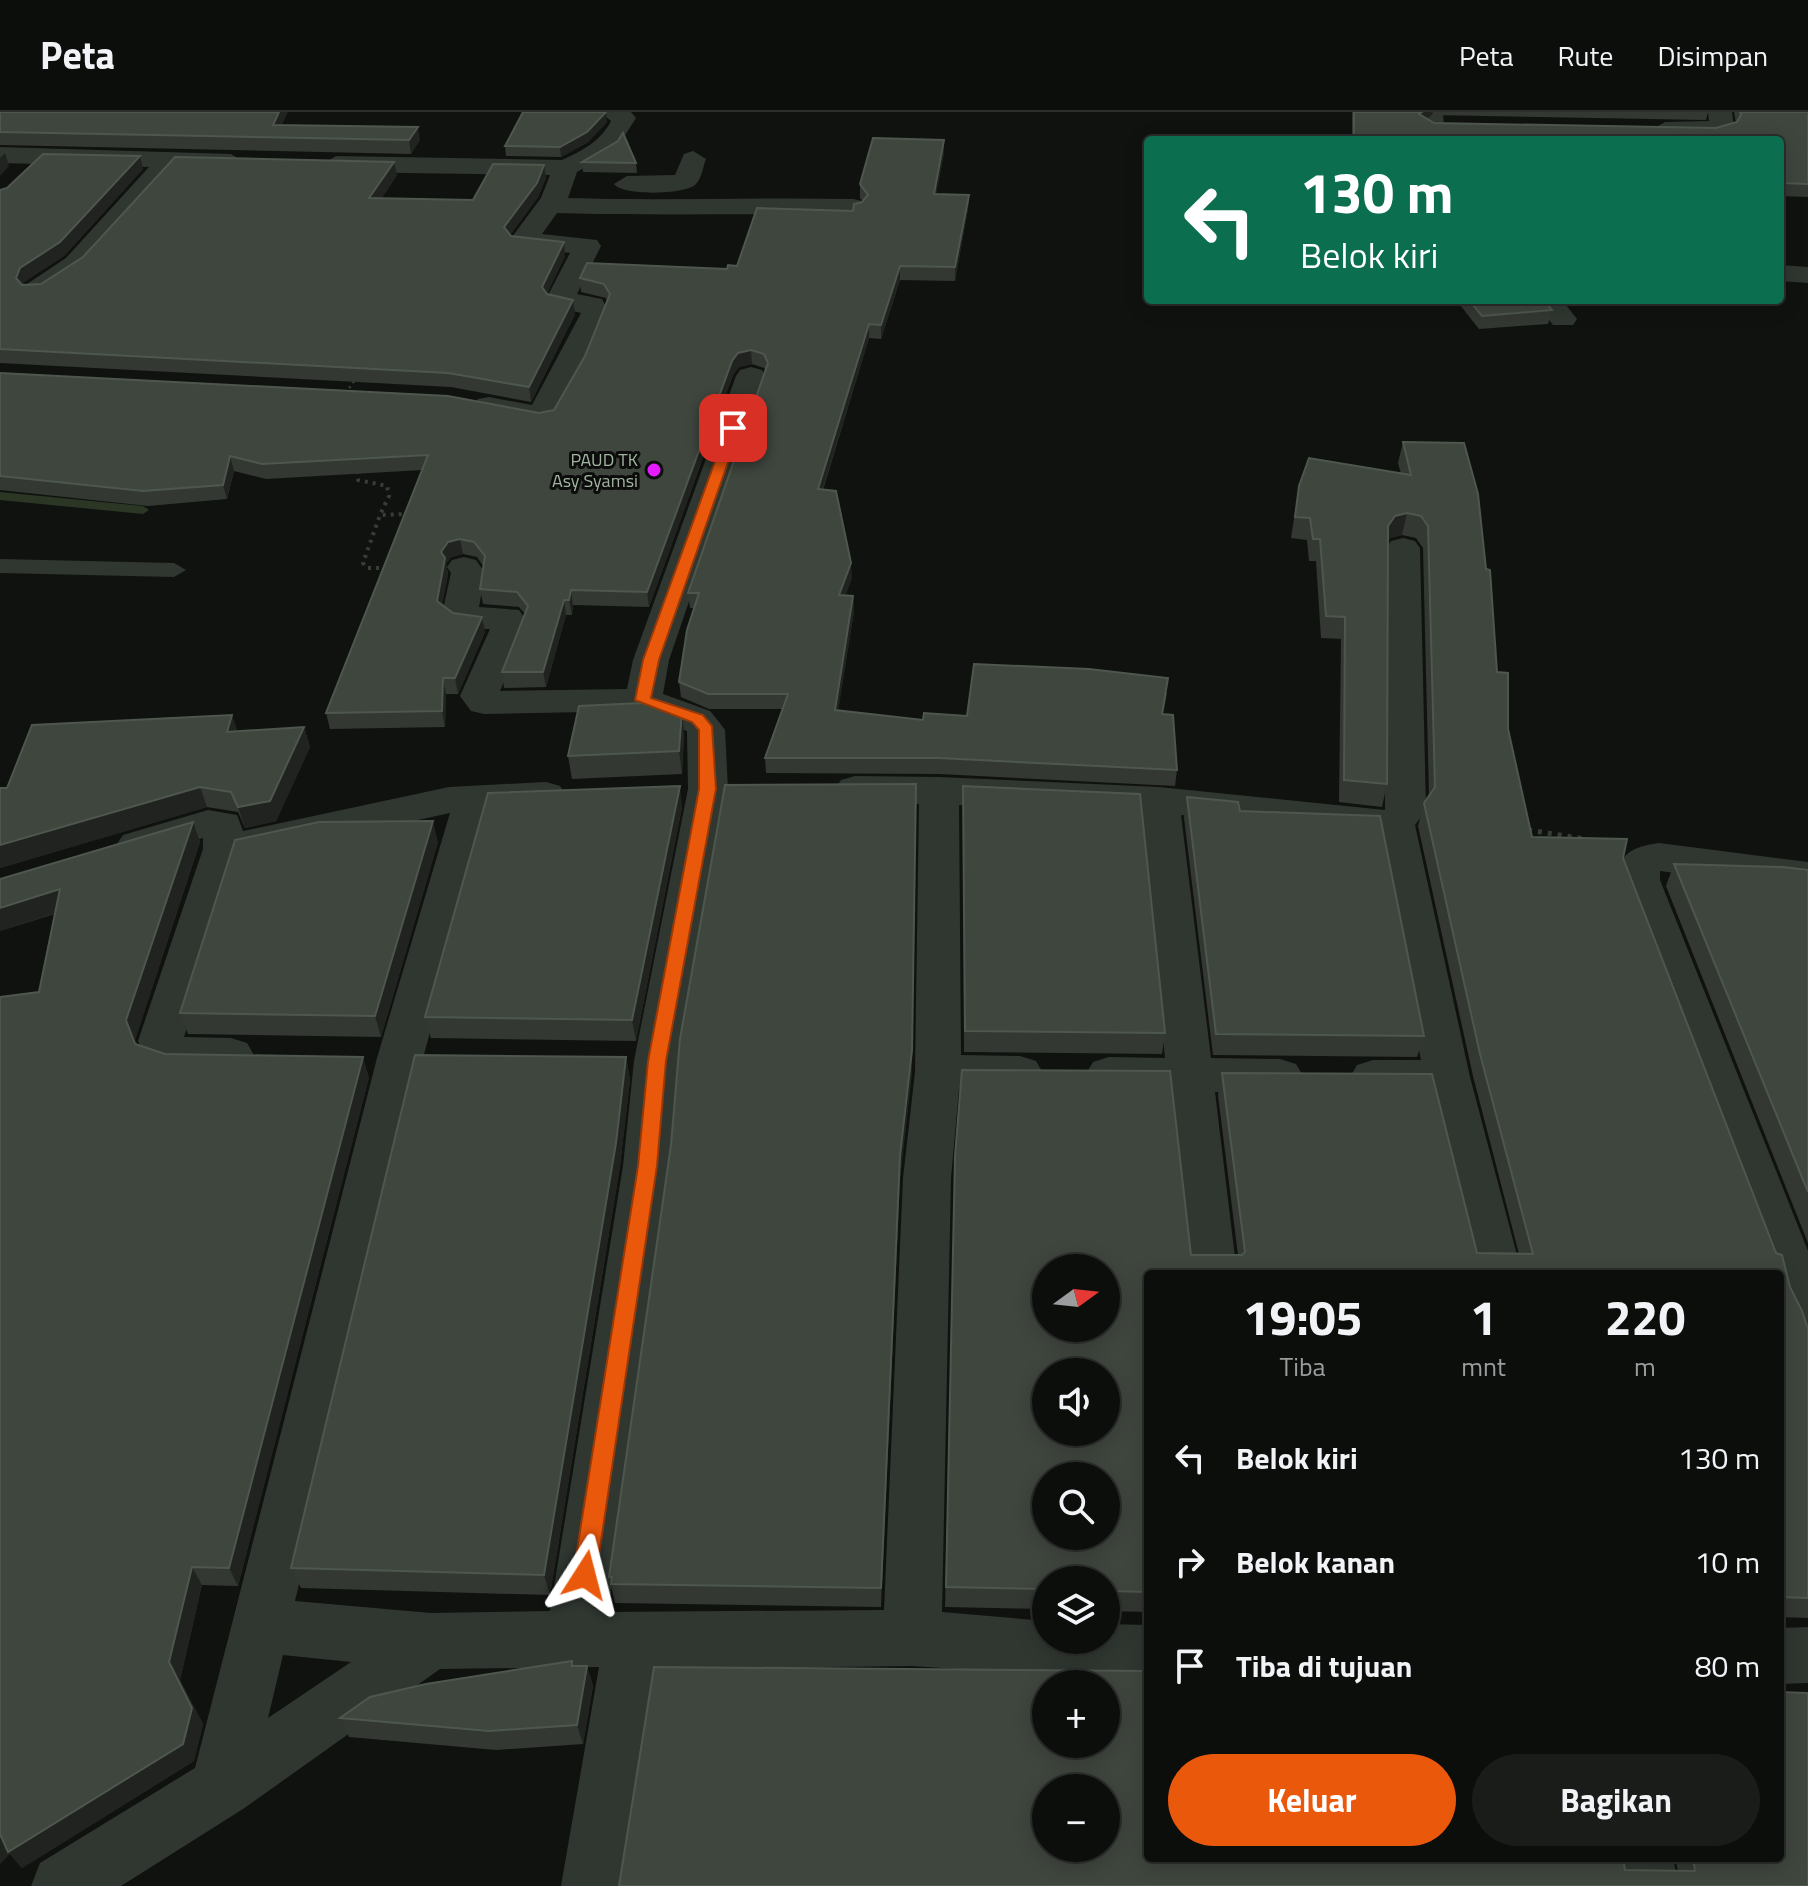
<!DOCTYPE html>
<html lang="id">
<meta charset="utf-8">
<style>
:root{--surface:#0c0e0c;--page:#1a1c1a;--text:#f1f3f6;--muted:#9a9c9d;--line:#2c2e2d;--accent:#ea580c}
body{margin:0;font-family:"Titillium Web",sans-serif;background:var(--page);color:var(--text);height:100vh;display:flex;flex-direction:column;font-size:30px;white-space:nowrap}
*{box-sizing:border-box;margin:0}
p{font-size:26px;color:var(--muted)}
.icon{flex:none;width:44px;height:44px;fill:none;stroke:currentColor;stroke-width:2;stroke-linecap:round;stroke-linejoin:round}
.map{position:relative;flex:1;overflow:hidden}
.drawer{position:absolute;left:1144px;top:1158px;width:640px;height:592px;display:flex;flex-direction:column;background:var(--surface);border-radius:8px;box-shadow:0 4px 20px #0003,0 0 0 2px var(--line)}
.drawer>*{flex:none}
.banner{position:absolute;left:1144px;top:24px;width:640px;height:168px;border-radius:8px;box-shadow:0 4px 20px #0003,0 0 0 2px var(--line);background:#0b6e4f;color:#fff;overflow:hidden}
.needle{width:52px;rotate:75deg}
.controls{position:absolute;left:1032px;top:1142px;display:grid;gap:16px}
.controls a{display:grid;place-items:center;width:88px;height:88px;border-radius:50%;background:var(--surface);box-shadow:0 4px 20px #0003,0 0 0 2px var(--line);font-size:40px}
.pin{position:absolute;display:grid;place-items:center;width:68px;height:68px;color:#fff;margin:-34px;border-radius:16px;box-shadow:0 4px 12px #0006}
.me{position:absolute;width:88px;margin:-44px;rotate:9deg;stroke-linejoin:round;filter:drop-shadow(0 0 6px #0008)}
.turn{display:flex;align-items:center;gap:28px;height:168px;padding:0 24px;font-size:36px}
.turn .icon{width:104px;height:104px;stroke-width:2.5}
.turn b{display:block;font-size:56px;line-height:68px}
.eta{display:flex;justify-content:space-evenly;align-items:center;height:136px;text-align:center}
.eta b{font-size:48px;font-weight:700;line-height:56px}
.cta{display:flex;gap:16px;margin-top:auto;padding:16px 24px}
.cta a{flex:1;height:92px;border-radius:48px;background:var(--accent);color:#fff;font-size:32px;font-weight:700;line-height:92px;text-align:center}
.cta a+a{background:var(--page);color:var(--text)}
ul{padding:0;list-style:none}
li{display:flex;align-items:center;gap:24px;height:104px;padding:0 24px}
li div{flex:1}
li b{display:block;font-size:30px}
li em{font-style:normal}
header{display:flex;align-items:center;gap:48px;box-sizing:border-box;height:112px;padding:0 40px;background:var(--surface);border-bottom:2px solid var(--line)}
header strong{font-size:38px}
nav{display:flex;gap:44px;margin-inline-start:auto;font-size:28px}
.map>svg:first-child{display:block}
</style>
<header>
<strong>Peta</strong>
<nav><a>Peta</a><a>Rute</a><a>Disimpan</a></nav>
</header>
<div class="map">
<svg width="1808" height="1774" viewBox="0 0 1808 1774">
<rect width="100%" height="100%" fill="#101210"/>
<g fill="none" stroke-linecap="round" stroke-linejoin="round">
<polygon fill="#2b3625" fill-rule="evenodd" points="0,380 143,394 149,398 143,402 0,388"/>
<polyline stroke="#373e36" stroke-width="3" stroke-dasharray="2 4" stroke-linecap="butt" points="346,281 356,266"/>
<g stroke="#373e36" stroke-width="4" stroke-dasharray="3 5" stroke-linecap="butt">
<polyline points="357,359 358,368 387,374 389,384 380,403"/>
<polyline points="387,456 367,456 363,451 380,403 408,402"/>
</g>
<polyline stroke="#373e36" stroke-width="5" stroke-dasharray="4 6" stroke-linecap="butt" points="1528,718 1585,727"/>
<polygon fill="#303731" fill-rule="evenodd" points="0,447 174,451 186,458 174,465 0,461"/>
<g fill="#303731" fill-rule="evenodd">
<path d="M600,0H631L636,6L617,36L577,60L568,86C663,89 758,85 853,87L862,89L866,95L862,101L853,103C754,101 656,104 557,101L542,122L597,128L601,134L577,182L602,187L609,201L553,311L542,313L478,301L474,294L478,287L489,285L532,293L581,201L550,193L546,187L570,141L513,135L509,129L541,86L550,63L336,60L323,52L336,44L562,48C582,39 601,29 611,9Z"/>
<polygon points="1419,0 1443,0 1445,28 1421,28"/>
<polygon points="1708,0 1732,0 1734,16 1731,21 1665,24 1653,17 1665,10 1709,9"/>
<path d="M0,35L231,42L244,50L231,58L176,56C148,87 70,195 27,184L23,178L27,172L66,146L149,55L0,51Z"/>
<path d="M693,39L706,47C703,54 702,66 696,72C686,83 622,84 614,72L627,64L675,63L684,42Z"/>
<polygon points="1780,153 1808,155 1808,171 1780,169"/>
<polygon points="1533,188 1562,188 1577,207 1573,213 1553,213"/>
<path d="M751,255L762,258L766,264L669,548L663,582L710,599L719,610L725,618L728,677L680,949L671,1054L608,1500L884,1498L903,1066L915,960L919,692L841,686L835,677L841,668L855,664L939,665L1159,675L1385,698L1386,436L1391,429L1403,426L1415,429L1420,436L1426,698L1415,713L1470,965L1522,1162H1472L1428,982H1373L1357,977L1350,965L1357,953L1373,948H1421L1377,723L1181,703L1211,946L1280,947L1296,952L1303,964L1296,976L1280,981L1215,980L1237,1162H1187L1169,980L1109,979L1093,974L1086,962L1093,950L1109,945L1165,946L1140,700L959,693L961,943L1020,944L1036,949L1043,961L1036,973L1020,978L959,977L951,1066L942,1500L1046,1509V1528H1106V1512L1148,1513V1569L911,1554L658,1557L625,1774H561L599,1555L440,1557L243,1697L121,1774H31L40,1751L195,1656L377,946L450,701L240,747L184,925L231,926L247,931L254,943L247,955C215,965 178,960 147,951L138,929L203,737V726L137,745L123,741L117,732L123,723L208,698L237,703L243,719L449,675L546,670L560,674L566,683L560,692L490,699L423,946L295,1489L431,1501L550,1499L623,1054L634,949L688,677L687,619L639,599L484,602L471,599L460,584L490,517C472,517 453,518 442,502L451,461L447,455L452,448L464,445L476,448L485,461L479,495L519,498L528,511L500,579L627,577L633,548L736,264L740,258ZM283,1543L351,1550L268,1606Z"/>
<path d="M1659,731L1808,750V778L1660,759V768L1808,1139V1224L1790,1218L1780,1196V1162H1767L1618,768C1619,740 1633,735 1659,731Z"/>
<polygon points="1808,1515 1808,1571 1780,1572 1780,1516"/>
<polygon points="1609,1746 1673,1746 1679,1774 1615,1774"/>
</g>
</g>
<g fill="#333832">
<polygon points="0,0 282,13 420,28 411,42 0,33"/>
<polygon points="1352,0 1708,0 1706,8 1432,3 1427,7 1434,11 1716,16 1736,11 1734,0 1808,0 1808,85 1780,84 1780,28 1352,28"/>
<polygon points="607,10 588,30 561,45 506,44 505,34"/>
<polygon points="944,41 936,82 969,83 968,97 955,169 900,168 881,227 869,226 823,378 852,466 845,484 853,484 854,499 838,598 923,608 967,604 1167,581 1163,602 1177,658 1175,674 939,662 766,661 765,646 782,597 709,597 681,585 679,570 694,496 690,496 688,481 765,258 764,256 752,252 739,255 733,263 649,495 573,493 572,503 566,503 546,575 504,576 502,560 525,502 519,495 483,492 480,477 483,454 477,445 463,442 451,445 446,452 448,462 442,493 453,501 485,520 458,582 446,582 445,615 330,617 326,601 422,358 266,367 234,359 227,387 148,394 0,378 0,261 539,301 554,298 585,244 607,189 606,186 581,180 580,166 727,157 737,154 853,99 863,90 860,86 860,72"/>
<polygon points="582,50 636,51 637,61 583,60"/>
<polygon points="143,57 64,144 24,170 23,173 41,172 397,63 381,87 473,88 546,66 538,85 510,123 565,144 547,181 575,202 531,290 451,275 0,251 0,78"/>
<polygon points="1456,188 1544,188 1552,198 1548,212 1479,217"/>
<polygon points="1403,330 1497,560 1508,617 1532,725 1623,746 1790,1175 1808,1217 1808,1506 1780,1505 1780,1162 1148,1162 1148,1500 1106,1499 1106,1468 1046,1468 1046,1497 945,1495 955,1044 1191,1143 1238,1143 1218,983 1222,961 1477,1141 1519,1142 1473,964 1418,714 1424,691 1429,684 1423,436 1416,426 1402,423 1390,426 1388,430 1387,672 1382,695 1339,690 1341,527 1321,526 1316,449 1309,449 1307,428 1291,426 1299,374 1401,362 1398,351"/>
<polygon points="304,615 310,635 276,709 245,716 238,700 207,695 0,756 0,676 7,676 238,620"/>
<polygon points="684,621 682,662 572,667 568,644"/>
<polygon points="963,674 1165,921 1162,942 964,940"/>
<polygon points="1187,685 1240,699 1424,924 1417,945 1213,943 1184,706"/>
<polygon points="682,695 636,929 431,926 425,905"/>
<polygon points="193,710 200,730 135,928 137,932 165,942 369,965 238,1474 202,1473 180,1568 203,1612 194,1649 22,1756 10,1742 39,880 55,802 0,819 0,767"/>
<polygon points="438,730 381,925 188,922 180,901"/>
<polygon points="1674,752 1808,758 1808,1131 1666,774"/>
<polygon points="626,945 630,968 620,1054 550,1483 301,1476 291,1456"/>
<polygon points="912,960 900,1066 881,1495 615,1491 609,1465"/>
<polygon points="572,1549 574,1554 587,1554 593,1574 583,1632 496,1638 349,1625 340,1606"/>
<polygon points="1675,1746 1780,1746 1808,1774 1625,1758 1678,1759"/>
</g>
<g fill="#202320">
<polygon points="279,0 288,0 276,26 273,13"/>
<polygon points="606,0 607,10 588,30 561,45 560,35"/>
<polygon points="1422,0 1433,0 1432,3 1417,14 1419,2"/>
<polygon points="418,15 420,28 411,42 409,28"/>
<polygon points="944,28 944,41 934,95 934,82"/>
<polygon points="5,41 9,54 0,64 0,46"/>
<polygon points="140,44 143,57 64,144 24,170 20,180 16,166 20,156"/>
<polygon points="394,50 397,63 372,100 369,86"/>
<polygon points="544,53 546,66 538,85 506,129 504,115"/>
<polygon points="969,83 968,97 955,169 955,155"/>
<polygon points="564,130 565,144 544,189 542,175"/>
<polygon points="900,154 900,168 881,227 881,213"/>
<polygon points="573,188 575,202 531,290 529,275"/>
<polygon points="869,212 869,226 818,392 818,377"/>
<polygon points="751,238 752,252 739,255 733,263 649,495 647,480 732,249 738,241"/>
<polygon points="230,344 234,359 227,387 223,373"/>
<polygon points="1407,401 1402,423 1390,426 1383,436 1388,414 1395,404"/>
<polygon points="460,427 463,442 451,445 446,452 448,462 440,504 437,489 441,440 448,430"/>
<polygon points="851,451 852,466 840,499 839,483"/>
<polygon points="571,478 573,493 572,503 569,488"/>
<polygon points="853,484 854,499 836,613 835,598"/>
<polygon points="564,488 566,503 546,575 543,560"/>
<polygon points="482,505 485,520 458,582 455,566"/>
<polygon points="443,566 446,582 445,615 442,599"/>
<polygon points="682,598 684,621 682,662 679,639"/>
<polygon points="232,603 239,623 227,620"/>
<polygon points="304,615 310,635 276,709 245,716 238,695"/>
<polygon points="916,672 912,960 900,1066 881,1495 881,1476"/>
<polygon points="680,674 682,695 636,929 632,908"/>
<polygon points="200,675 207,695 0,756 0,733"/>
<polygon points="433,709 438,730 381,925 375,904"/>
<polygon points="193,710 200,730 135,928 144,952 126,908"/>
<polygon points="60,777 69,797 0,819 0,796"/>
<polygon points="363,945 369,965 238,1474 229,1456"/>
<polygon points="626,945 630,968 620,1054 550,1483 544,1463"/>
<polygon points="192,1455 202,1473 180,1568 203,1612 194,1649 22,1756 10,1742 0,1752 0,1722 169,1550"/>
<polygon points="587,1554 593,1574 583,1632 577,1613"/>
</g>
<g fill="#3f463e" stroke="#4e574d" stroke-width="2" fill-rule="evenodd">
<polygon points="0,0 279,0 273,13 418,15 409,28 0,20"/>
<polygon points="523,0 606,0 587,20 560,35 505,34"/>
<polygon points="1354,0 1422,0 1419,2 1434,11 1716,16 1737,10 1741,3 1740,0 1808,0 1808,72 1780,71 1780,28 1354,28"/>
<polygon points="623,21 636,51 582,50 618,29"/>
<polygon points="873,26 944,28 934,82 969,83 955,155 900,154 881,213 869,212 818,377 836,379 851,451 839,483 853,484 835,598 923,608 924,601 967,604 974,552 1089,557 1168,566 1162,602 1173,603 1177,658 939,646 765,646 788,582 708,582 679,570 687,518 699,481 688,481 768,251 764,242 751,238 738,241 732,249 647,480 571,478 569,488 564,488 543,560 502,560 528,494 517,480 480,477 485,444 474,430 460,427 448,430 441,440 445,446 437,489 453,501 482,505 455,566 443,566 442,599 326,601 428,343 262,352 230,344 223,373 143,379 0,364 0,261 448,284 539,301 554,298 585,244 610,182 604,172 580,166 587,151 727,157 728,153 737,154 757,96 853,99 854,92 862,90 868,83 860,72"/>
<polygon points="43,42 140,44 60,130 20,156 16,166 22,173 41,172 83,145 175,45 394,50 369,86 473,88 493,52 544,53 537,71 504,115 511,124 564,130 542,175 547,182 573,188 529,275 448,261 0,237 0,78 7,76"/>
<polygon points="1469,188 1544,188 1552,198 1482,204"/>
<path d="M1403,330L1464,331L1478,382L1486,457L1490,458L1497,560L1508,561V617L1532,725L1627,727L1623,746L1776,1141L1782,1143L1790,1175L1802,1199L1808,1217V1486L1780,1485V1162H1148V1480L1106,1479V1468H1046V1477L946,1475L955,1044L962,958L1170,959L1191,1143H1242L1245,1140L1222,961L1432,962L1477,1141L1533,1142L1480,942L1424,691L1435,675L1428,414L1421,404L1407,401L1395,404L1388,414L1387,672L1344,668L1345,505L1326,504L1320,427H1313L1310,406L1295,405L1299,374L1309,346L1411,363ZM1046,1156H1106V1216H1046ZM1046,1260H1106V1320H1046ZM1046,1364H1106V1424H1046Z"/>
<polygon points="663,590 682,598 679,639 568,644 579,594"/>
<polygon points="232,603 227,620 304,615 270,689 238,695 231,680 200,675 0,733 0,676 7,676 32,613"/>
<polygon points="916,672 912,938 900,1044 881,1476 611,1472 612,1465 609,1465 671,1033 680,927 725,673"/>
<polygon points="680,674 632,908 425,905 488,681"/>
<polygon points="963,674 1140,682 1165,921 965,919"/>
<polygon points="1187,685 1238,690 1240,699 1380,704 1424,924 1216,922"/>
<polygon points="433,709 375,904 180,901 235,728 319,710"/>
<polygon points="193,710 126,908 135,932 165,942 363,945 229,1456 192,1455 169,1550 192,1596 183,1632 8,1740 0,1722 0,885 39,880 60,777 0,796 0,767"/>
<polygon points="1674,752 1783,755 1808,758 1808,1080"/>
<polygon points="415,943 626,945 616,1031 544,1463 291,1456"/>
<polygon points="572,1549 572,1554 587,1554 577,1613 489,1619 340,1606 370,1585 426,1572"/>
<path d="M654,1555L1148,1559V1746H1623L1625,1758L1695,1759L1693,1746H1780V1580L1808,1581V1774H619ZM1046,1572H1106V1632H1046ZM1046,1676H1106V1736H1046Z"/>
</g>
<polygon fill="#ea580c" stroke="#983908" stroke-width="2" points="733,313 740,316 659,548 651,586 703,603 712,614 716,677 666,949 657,1054 596,1463 593,1471 585,1474 576,1471 573,1463 638,1054 648,949 699,677 699,618 692,610 635,588 643,548 727,316"/>
<circle fill="#e61aff" stroke="#0b0c0b" stroke-width="3" cx="654" cy="358" r="8"/>
<g text-anchor="middle" stroke-width="6" stroke-linejoin="round" paint-order="stroke">
<g font-size="18" fill="#a1b49f" stroke="#0b0c0b" text-anchor="end">
<text x="638" y="354">PAUD TK<tspan x="638" dy="21">Asy Syamsi</tspan></text>
</g>
</g>
</svg>
<div class="controls">
<a><svg class="needle" viewBox="-14 -14 28 28"><path d="M0-13l5 13h-10z" fill="#e53935"/><path d="M0 13l5-13h-10z" fill="#9a9c9d"/></svg></a>
<a><svg class="icon" aria-label="sound" viewBox="0 0 24 24"><path d="M4 9h4l5-4v14l-5-4H4zM17 9q2 3 0 6"/></svg></a>
<a><svg class="icon" aria-label="search" viewBox="0 0 24 24"><circle cx="10" cy="10" r="6"/><path d="M15 15l6 6"/></svg></a>
<a><svg class="icon" aria-label="layers" viewBox="0 0 24 24"><path d="M12 4l9 5-9 5-9-5zM3 14l9 5 9-5"/></svg></a>
<a>+</a>
<a>−</a>
</div>
<div class="pin" style="left:733px;top:316px;background:#d93025"><svg class="icon" aria-label="arrive" viewBox="0 0 24 24"><path d="M6 21V4h12l-3 4 3 4H6"/></svg></div>
<svg class="me" style="left:585px;top:1463px" viewBox="-20 -20 40 40"><path d="M0-17L14 15 0 8-14 15z" fill="#ea580c" stroke="#fff" stroke-width="4"/></svg>
<div class="banner">
<div class="turn"><svg class="icon" aria-label="left" viewBox="0 0 24 24"><path d="M17 20v-9H6M10 6l-5 5 5 5"/></svg><div><b>130 m</b>Belok kiri</div></div>
</div>
<section class="drawer">
<div class="eta">
<div><b>19:05</b><p>Tiba</p></div>
<div><b>1</b><p>mnt</p></div>
<div><b>220</b><p>m</p></div>
</div>
<ul>
<li><svg class="icon" aria-label="left" viewBox="0 0 24 24"><path d="M17 20v-9H6M10 6l-5 5 5 5"/></svg><div><b>Belok kiri</b></div><em>130 m</em></li>
<li><svg class="icon" aria-label="right" viewBox="0 0 24 24"><path d="M7 20v-9h11M14 6l5 5-5 5"/></svg><div><b>Belok kanan</b></div><em>10 m</em></li>
<li><svg class="icon" aria-label="arrive" viewBox="0 0 24 24"><path d="M6 21V4h12l-3 4 3 4H6"/></svg><div><b>Tiba di tujuan</b></div><em>80 m</em></li>
</ul>
<div class="cta"><a>Keluar</a><a>Bagikan</a></div>
</section>
</div>
